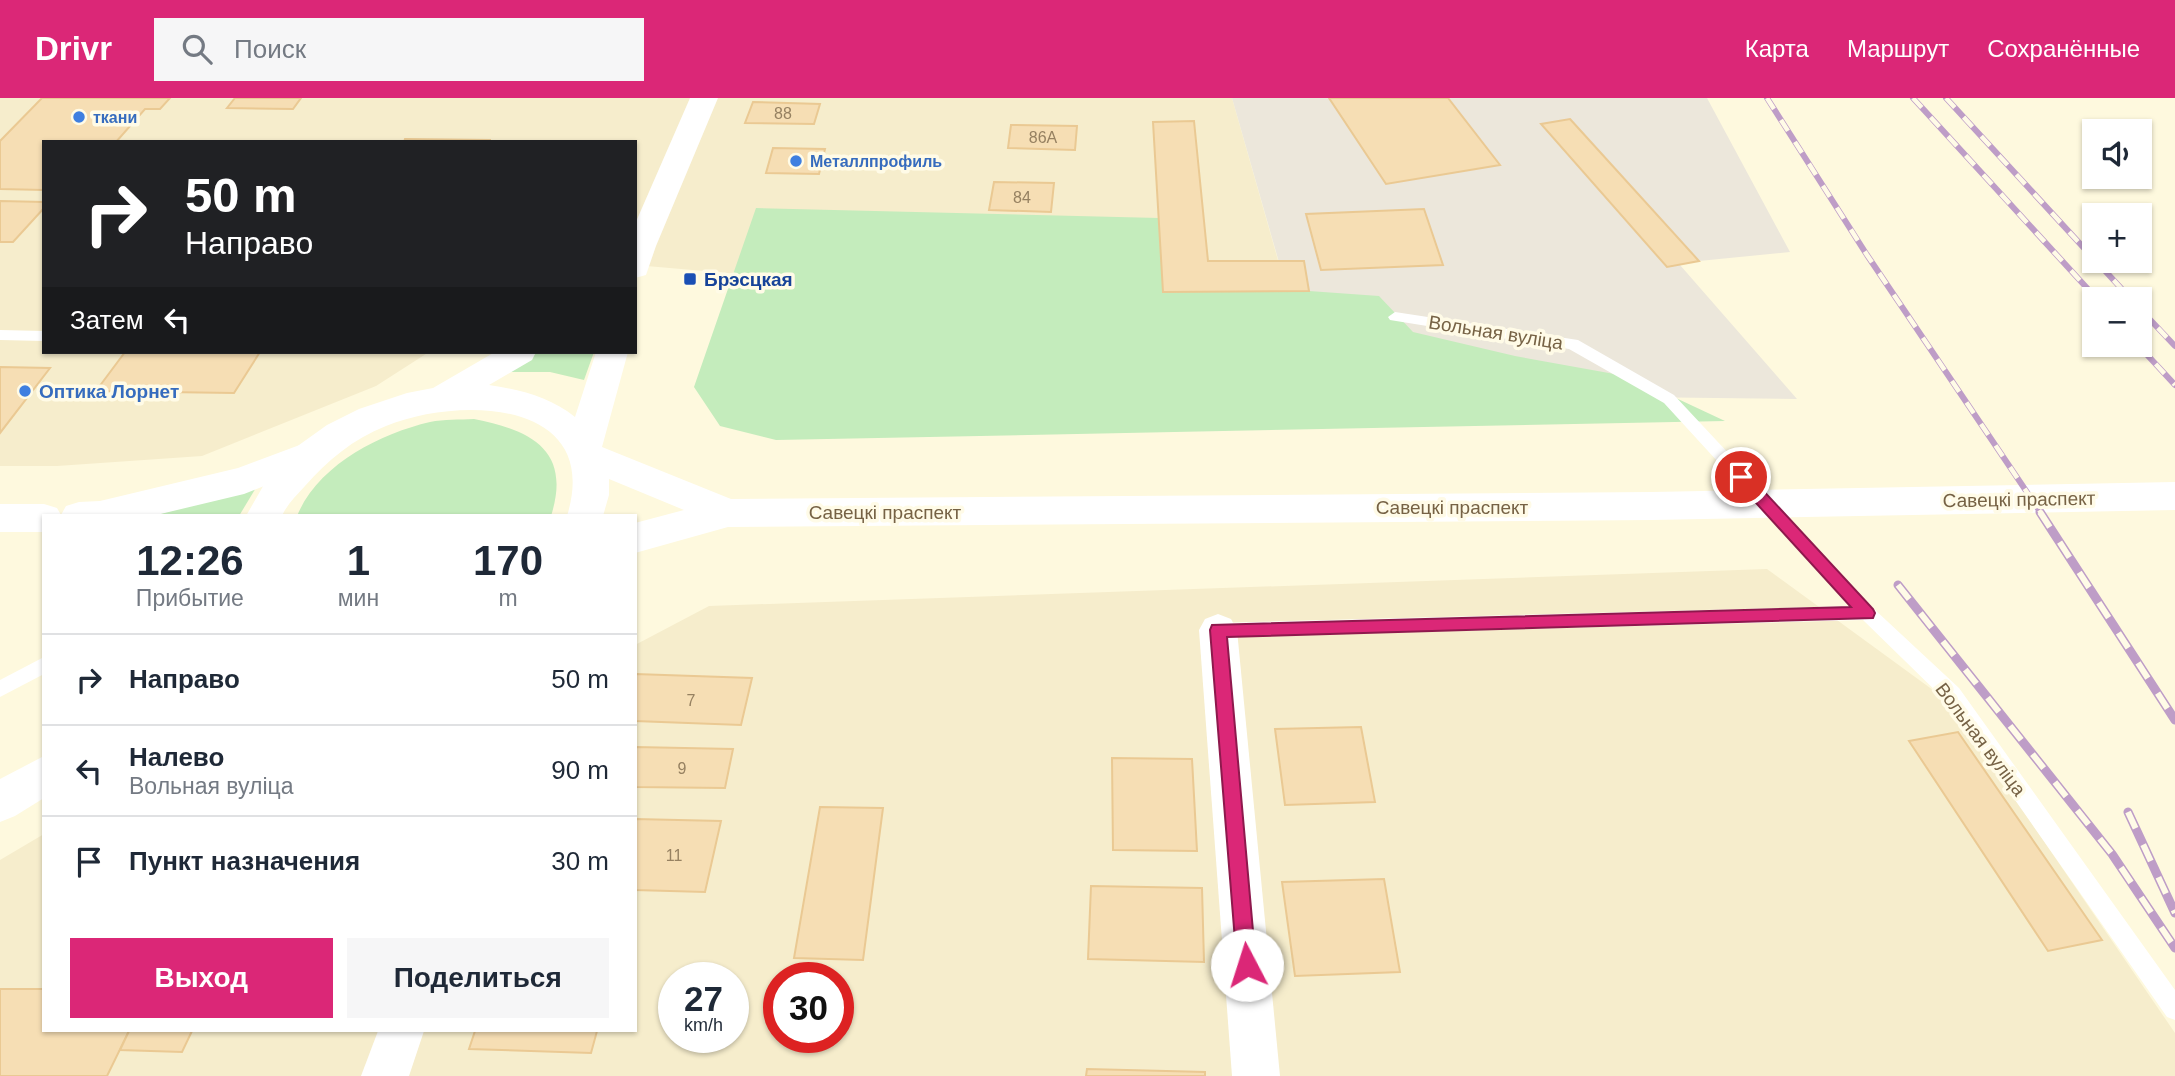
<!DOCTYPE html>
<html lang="ru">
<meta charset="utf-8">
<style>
:root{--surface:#fff;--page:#f6f6f7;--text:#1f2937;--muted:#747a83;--line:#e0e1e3;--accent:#db2777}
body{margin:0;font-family:Arial,sans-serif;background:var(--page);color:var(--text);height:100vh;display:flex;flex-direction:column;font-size:26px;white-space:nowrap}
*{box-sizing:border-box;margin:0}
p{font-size:23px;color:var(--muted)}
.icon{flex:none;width:38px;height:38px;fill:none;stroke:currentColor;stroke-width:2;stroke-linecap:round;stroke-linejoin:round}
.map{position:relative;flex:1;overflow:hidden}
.side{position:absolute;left:42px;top:416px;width:595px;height:518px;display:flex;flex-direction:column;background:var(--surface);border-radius:0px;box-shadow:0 2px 5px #0004}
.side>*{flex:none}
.hud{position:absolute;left:42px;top:42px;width:595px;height:214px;border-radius:0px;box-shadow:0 2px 5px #0004;background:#202124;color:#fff;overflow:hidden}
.fabs{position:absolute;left:2082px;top:21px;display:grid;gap:14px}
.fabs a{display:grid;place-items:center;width:70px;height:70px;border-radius:0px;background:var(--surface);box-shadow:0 2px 5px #0004;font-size:35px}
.speed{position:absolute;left:658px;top:864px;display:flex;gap:14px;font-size:35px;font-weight:700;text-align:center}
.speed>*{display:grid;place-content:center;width:91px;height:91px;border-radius:50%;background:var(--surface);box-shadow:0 2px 5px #0004;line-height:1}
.speed small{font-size:18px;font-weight:400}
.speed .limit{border:10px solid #d22;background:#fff;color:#111}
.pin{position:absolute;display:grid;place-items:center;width:60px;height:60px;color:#fff;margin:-30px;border:4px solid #fff;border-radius:50%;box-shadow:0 2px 7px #0007}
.me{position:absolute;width:77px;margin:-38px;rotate:355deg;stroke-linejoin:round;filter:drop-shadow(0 0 5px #0008)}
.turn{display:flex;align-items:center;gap:24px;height:147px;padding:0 28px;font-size:32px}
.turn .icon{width:91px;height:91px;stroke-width:2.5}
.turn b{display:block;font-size:49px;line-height:60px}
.then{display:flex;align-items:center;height:66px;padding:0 28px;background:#0003;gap:14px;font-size:26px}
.eta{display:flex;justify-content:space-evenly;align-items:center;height:119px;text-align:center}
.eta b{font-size:42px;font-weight:700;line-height:49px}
.cta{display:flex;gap:14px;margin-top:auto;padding:14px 28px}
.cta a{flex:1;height:80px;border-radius:0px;background:var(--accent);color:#fff;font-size:28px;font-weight:700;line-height:80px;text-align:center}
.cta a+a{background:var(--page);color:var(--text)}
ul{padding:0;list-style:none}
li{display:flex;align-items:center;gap:21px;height:91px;padding:0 28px;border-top:2px solid var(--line)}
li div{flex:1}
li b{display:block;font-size:26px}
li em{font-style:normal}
header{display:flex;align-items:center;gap:42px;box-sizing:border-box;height:98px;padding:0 35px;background:var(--accent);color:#fff}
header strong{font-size:33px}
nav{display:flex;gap:38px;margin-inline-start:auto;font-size:24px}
.search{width:490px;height:63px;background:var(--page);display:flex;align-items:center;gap:18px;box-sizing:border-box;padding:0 24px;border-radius:0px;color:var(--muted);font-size:26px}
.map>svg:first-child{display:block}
</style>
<header>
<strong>Drivr</strong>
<div class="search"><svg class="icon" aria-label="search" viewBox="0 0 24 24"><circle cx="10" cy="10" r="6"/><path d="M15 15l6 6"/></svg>Поиск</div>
<nav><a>Карта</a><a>Маршрут</a><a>Сохранённые</a></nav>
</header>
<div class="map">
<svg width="2175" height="978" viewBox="0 0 2175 978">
<rect width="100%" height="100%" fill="#fef9de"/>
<g fill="#f6edcc" fill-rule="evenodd">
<polygon points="0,0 1232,0 1289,201 727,175 635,167 635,44 44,44 44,254 429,254 376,288 202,358 57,368 0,368"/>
<path d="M1767,471L1948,603L2175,935V978H0V762L44,736V933H635V547L709,508ZM674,880H733V940H674ZM779,880H838V940H779Z"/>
</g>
<polygon fill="#ece7db" points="1232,0 1707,0 1790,154 1699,163 1680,167 1797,301 1292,295 1290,203"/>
<g fill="#c4ecbc">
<polygon points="756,110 1159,120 1164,194 1309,193 1379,198 1413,234 1515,258 1631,279 1725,323 776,342 720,328 694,289"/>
<polygon points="538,254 594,254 584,282 550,274 509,274"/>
<path d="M474,321C531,332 572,352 551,418H297C318,367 379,336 430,324C444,321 460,322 474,321Z"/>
<polygon points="257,388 239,418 152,418"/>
</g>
<g fill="#f6deb4" stroke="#eac993" stroke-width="2">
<polygon points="42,0 170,0 160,11 145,11 116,44 44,44 44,92 0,91 0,43"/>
<polygon points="235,0 301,0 293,11 227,10"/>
<polygon points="1329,0 1448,0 1500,67 1386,86"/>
<polygon points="753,4 820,6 814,26 745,25"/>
<polygon points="1570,21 1699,163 1667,169 1541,26"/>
<polygon points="1194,23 1208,163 1304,163 1309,193 1163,194 1153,24"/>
<polygon points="1011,27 1077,28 1075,52 1008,50"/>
<polygon points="405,41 491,42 404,44"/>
<polygon points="773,50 825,51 819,76 766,75"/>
<polygon points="994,84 1054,85 1051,114 989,112"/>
<polygon points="0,103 44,104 44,110 13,144 0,144"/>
<polygon points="1424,111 1443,167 1321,172 1306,116"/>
<polygon points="85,254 260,254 234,295 96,293 125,254"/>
<polygon points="0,269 50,270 0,335"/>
<polygon points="635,576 752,580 741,627 635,623"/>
<polygon points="1361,629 1375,704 1285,707 1275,631"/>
<polygon points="1958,634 2102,842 2048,853 1909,643"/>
<polygon points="635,649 733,651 725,690 635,689"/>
<polygon points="1112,660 1192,661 1197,753 1113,752"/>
<polygon points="820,709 883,710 863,862 794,860"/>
<polygon points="635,721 721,723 705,794 635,792"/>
<polygon points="1384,781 1400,874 1295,878 1282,784"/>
<polygon points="1091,788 1202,790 1204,864 1088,861"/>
<polygon points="0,891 44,891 44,933 129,933 107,978 0,978"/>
<polygon points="129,933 192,933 182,954 120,952"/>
<polygon points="475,933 597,933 591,955 469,951"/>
<polygon points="1087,971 1205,974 1205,978 1086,978"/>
</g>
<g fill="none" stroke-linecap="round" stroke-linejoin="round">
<g fill="#fff" fill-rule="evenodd">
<polygon points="1395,214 1578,242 1674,297 1873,510 1959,590 2175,892 2175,922 2167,919 1945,602 1863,522 1218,539 1212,537 1209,532 1212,527 1218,525 1850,508 1664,305 1569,251 1390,222 1388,219"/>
<polygon points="0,232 44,233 44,243 0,242"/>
<polygon points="44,559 44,576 0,599 0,582"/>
</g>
<g fill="#fff" fill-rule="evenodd">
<polygon points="1218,516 1231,521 1237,532 1280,978 1232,978 1199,532 1205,521"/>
<polygon points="378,933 424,933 409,978 361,978"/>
</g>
<polygon fill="#fff" fill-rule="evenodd" points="313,342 326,346 331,355 326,364 244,396 152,418 44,418 44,434 0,434 0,406 44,406 57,410 61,417 66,408 79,404 100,403 238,370"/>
<g fill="#fff" fill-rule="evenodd">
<polygon points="690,0 718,0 656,148 646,177 635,180 635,126"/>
<path d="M495,254H536L532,262L489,287C521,292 550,299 575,319L596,254H628L602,349L731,401L1652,394L2175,384V412L1652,422L728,429L635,455V425L684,412L609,381V397L603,418H567C603,301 459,298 386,328C353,341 328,362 305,388C296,398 287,406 282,418H246L266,383L299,347L327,327L359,311L407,295L433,290Z"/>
<polygon points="44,658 44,700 15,718 0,724 0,681"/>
</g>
<g stroke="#be9dc7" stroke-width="6">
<g id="rail-far1">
<polyline points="1767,0 1867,157 2041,415"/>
<polyline points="1913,0 2097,201"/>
<polyline points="1946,0 2095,162"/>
<polyline points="2096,163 2131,201"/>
<polyline points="2140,211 2175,248"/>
<polyline points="2138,247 2175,287"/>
</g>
</g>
<g stroke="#be9dc7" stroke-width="9">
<g id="rail">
<polyline points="2040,414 2175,622"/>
<polyline points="1898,487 2112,756 2175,850"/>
<polyline points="2128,714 2175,815"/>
</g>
</g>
<use href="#rail-far1" stroke="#fffbe7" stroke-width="4.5" stroke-dasharray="13" stroke-linecap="butt"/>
<use href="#rail" stroke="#fffbe7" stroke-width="6" stroke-dasharray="18" stroke-linecap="butt"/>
</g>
<polygon fill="#db2777" stroke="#8e194d" stroke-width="2" points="1741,373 1747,375 1873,511 1875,515 1873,520 1227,539 1256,867 1254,873 1247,876 1240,873 1237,867 1210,532 1212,527 1851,509 1736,383 1734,379"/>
<g fill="#3f7fe0" stroke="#fffbe7" stroke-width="2.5">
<circle cx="79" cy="19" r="7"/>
<circle cx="796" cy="63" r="7"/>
<circle cx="25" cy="293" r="7"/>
</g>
<rect fill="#1a4fb4" stroke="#fffbe7" stroke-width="2.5" x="683" y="174" width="14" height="14" rx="3.5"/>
<g text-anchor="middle" stroke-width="7" stroke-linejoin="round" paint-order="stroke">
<g font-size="16" fill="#968161">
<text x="783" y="21">88</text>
<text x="1043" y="45">86А</text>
<text x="1022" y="105">84</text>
<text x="691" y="608">7</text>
<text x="682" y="676">9</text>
<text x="674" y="763">11</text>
</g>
<g font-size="16" font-weight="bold" fill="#366cbe" stroke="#fffbe7" text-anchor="start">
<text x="93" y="25">ткани</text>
<text x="810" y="69">Металлпрофиль</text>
</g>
<g font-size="19" font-weight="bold" fill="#164399" stroke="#fffbe7" text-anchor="start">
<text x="704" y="188">Брэсцкая</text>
</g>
<g font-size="19" fill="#766245" stroke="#fffbe7">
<text transform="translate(1496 234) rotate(9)" y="7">Вольная вуліца</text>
<text transform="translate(2019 401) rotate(-1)" y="7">Савецкі праспект</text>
<text x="1452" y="416">Савецкі праспект</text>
<text x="885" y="421">Савецкі праспект</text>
<text transform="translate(1981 641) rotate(53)" y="7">Вольная вуліца</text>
</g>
<g font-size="19" font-weight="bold" fill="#366cbe" stroke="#fffbe7" text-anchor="start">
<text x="39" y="300">Оптика Лорнет</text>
</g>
</g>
</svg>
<div class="fabs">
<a><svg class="icon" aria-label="sound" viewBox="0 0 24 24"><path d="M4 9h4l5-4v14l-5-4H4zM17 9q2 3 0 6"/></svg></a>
<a>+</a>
<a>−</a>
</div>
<div class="speed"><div>27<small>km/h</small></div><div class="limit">30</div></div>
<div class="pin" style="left:1741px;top:379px;background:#d93025"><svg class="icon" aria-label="arrive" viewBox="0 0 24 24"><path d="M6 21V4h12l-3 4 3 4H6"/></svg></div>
<svg class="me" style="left:1247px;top:867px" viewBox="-20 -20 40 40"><circle r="19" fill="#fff"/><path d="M0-13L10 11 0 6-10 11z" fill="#db2777"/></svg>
<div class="hud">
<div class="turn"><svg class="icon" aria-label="right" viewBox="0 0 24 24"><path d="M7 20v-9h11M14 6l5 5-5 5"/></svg><div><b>50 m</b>Направо</div></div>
<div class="then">Затем<svg class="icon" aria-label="left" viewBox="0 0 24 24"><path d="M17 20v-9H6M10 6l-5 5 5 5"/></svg></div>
</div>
<section class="side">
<div class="eta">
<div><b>12:26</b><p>Прибытие</p></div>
<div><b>1</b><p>мин</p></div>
<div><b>170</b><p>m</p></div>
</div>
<ul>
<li><svg class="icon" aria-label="right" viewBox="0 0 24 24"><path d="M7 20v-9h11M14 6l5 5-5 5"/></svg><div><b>Направо</b></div><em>50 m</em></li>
<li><svg class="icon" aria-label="left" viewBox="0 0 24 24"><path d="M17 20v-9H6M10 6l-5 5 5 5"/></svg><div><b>Налево</b><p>Вольная вуліца</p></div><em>90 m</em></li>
<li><svg class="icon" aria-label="arrive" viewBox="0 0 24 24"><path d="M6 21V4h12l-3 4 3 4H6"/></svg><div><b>Пункт назначения</b></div><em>30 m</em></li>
</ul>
<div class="cta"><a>Выход</a><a>Поделиться</a></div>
</section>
</div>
